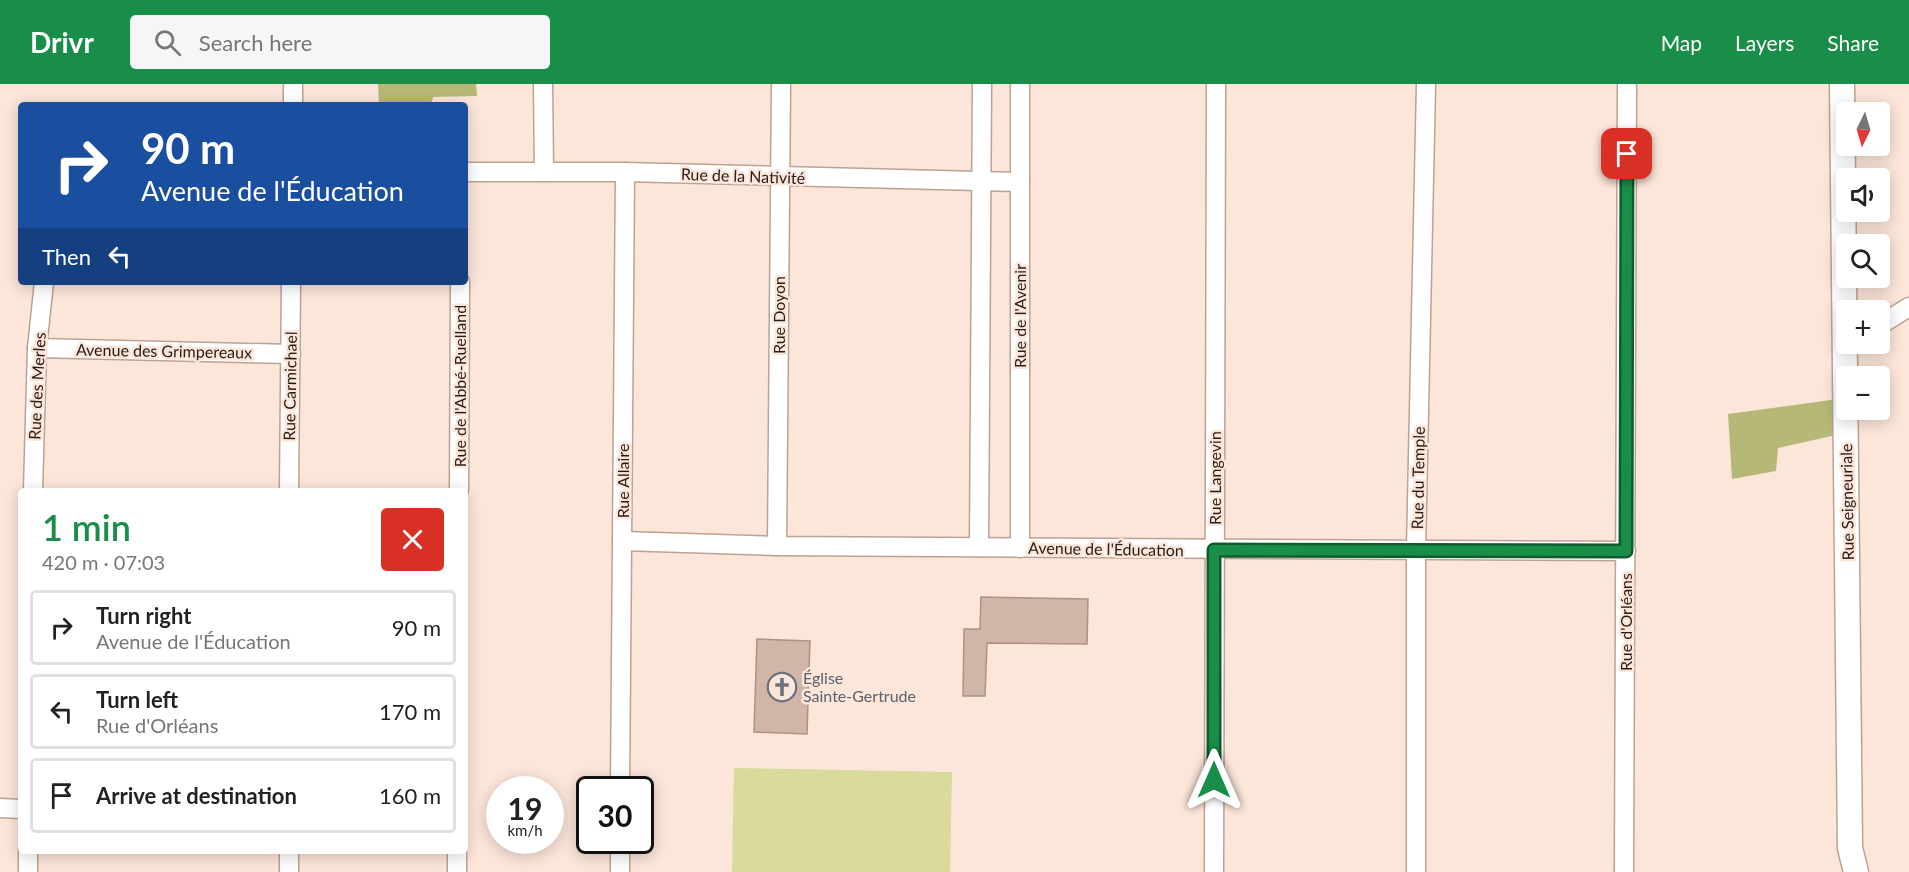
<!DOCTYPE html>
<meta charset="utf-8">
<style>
:root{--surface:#fff;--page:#f6f6f6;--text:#222;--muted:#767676;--line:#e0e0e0;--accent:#198e48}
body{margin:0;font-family:Lato,sans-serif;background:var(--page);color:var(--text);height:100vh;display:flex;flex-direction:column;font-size:22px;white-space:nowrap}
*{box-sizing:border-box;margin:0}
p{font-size:20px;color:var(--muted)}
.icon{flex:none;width:33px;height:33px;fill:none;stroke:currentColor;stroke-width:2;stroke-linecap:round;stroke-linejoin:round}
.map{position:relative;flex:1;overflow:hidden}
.sheet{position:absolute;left:18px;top:404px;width:450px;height:366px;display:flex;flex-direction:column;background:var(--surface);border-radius:6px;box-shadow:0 3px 15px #0003}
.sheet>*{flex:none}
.hud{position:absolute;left:18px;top:18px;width:450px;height:183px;border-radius:6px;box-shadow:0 3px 15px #0003;background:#1a4fa0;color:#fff;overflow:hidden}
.needle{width:39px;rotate:185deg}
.controls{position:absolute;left:1836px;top:18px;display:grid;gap:12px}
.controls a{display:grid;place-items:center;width:54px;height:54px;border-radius:6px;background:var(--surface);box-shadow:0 3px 15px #0003;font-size:30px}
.speed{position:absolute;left:486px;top:692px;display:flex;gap:12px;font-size:30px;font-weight:700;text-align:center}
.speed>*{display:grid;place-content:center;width:78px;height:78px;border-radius:50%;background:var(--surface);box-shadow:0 3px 15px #0003;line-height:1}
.speed small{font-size:15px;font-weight:400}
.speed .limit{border:3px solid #111;border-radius:9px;background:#fff;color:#111}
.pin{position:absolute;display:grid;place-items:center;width:51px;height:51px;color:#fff;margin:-26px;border-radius:12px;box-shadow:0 3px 9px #0006}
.me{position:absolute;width:66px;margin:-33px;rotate:0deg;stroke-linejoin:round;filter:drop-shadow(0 0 4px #0008)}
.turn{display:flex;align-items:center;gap:21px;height:126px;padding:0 24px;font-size:27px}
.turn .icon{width:78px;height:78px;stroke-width:2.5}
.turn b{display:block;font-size:42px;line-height:51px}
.then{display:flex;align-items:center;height:57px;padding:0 24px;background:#0003;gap:12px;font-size:22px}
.round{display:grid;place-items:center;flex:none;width:63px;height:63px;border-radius:6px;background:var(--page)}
.summary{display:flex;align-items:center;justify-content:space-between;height:102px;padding:0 24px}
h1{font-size:36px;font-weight:600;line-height:45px;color:var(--accent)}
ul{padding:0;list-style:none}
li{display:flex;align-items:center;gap:18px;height:75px;margin:0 12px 9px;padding:0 12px;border:3px solid var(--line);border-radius:6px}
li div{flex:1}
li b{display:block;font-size:22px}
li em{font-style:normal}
header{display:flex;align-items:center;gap:36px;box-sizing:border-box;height:84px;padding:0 30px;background:var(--accent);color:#fff}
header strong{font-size:28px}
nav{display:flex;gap:33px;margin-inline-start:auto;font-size:21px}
.search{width:420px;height:54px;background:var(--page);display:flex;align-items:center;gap:15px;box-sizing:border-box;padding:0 21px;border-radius:6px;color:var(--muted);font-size:22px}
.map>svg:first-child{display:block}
</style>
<header>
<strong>Drivr</strong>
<div class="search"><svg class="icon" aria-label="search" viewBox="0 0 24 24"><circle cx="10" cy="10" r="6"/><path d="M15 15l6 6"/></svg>Search here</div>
<nav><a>Map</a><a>Layers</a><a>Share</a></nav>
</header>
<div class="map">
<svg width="1909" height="788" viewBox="0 0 1909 788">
<rect width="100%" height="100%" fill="#fce5d9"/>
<polygon fill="#d8db9b" points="734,684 952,688 950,788 732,788"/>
<g fill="#b6b877">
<polygon points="378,0 476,0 477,12 433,13 431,21 379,21"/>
<polygon points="1838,315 1836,351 1778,364 1776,387 1732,395 1728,330"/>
</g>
<g fill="#d1b5a7" stroke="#ac9284" stroke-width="1.5">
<polygon points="981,513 1088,515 1087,560 987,559 985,612 963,612 964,545 980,545"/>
<polygon points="757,555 810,557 807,650 754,648"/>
</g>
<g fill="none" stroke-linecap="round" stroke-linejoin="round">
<g stroke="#bca294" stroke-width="21">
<g id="minor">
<polyline points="543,0 544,88"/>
<polyline points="293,21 293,0"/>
<polyline points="465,88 625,88 1020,98"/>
<polyline points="1880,241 1909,223"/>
<polyline points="37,264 291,270"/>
<polyline points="33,406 37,264 44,198"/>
<polyline points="289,406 291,198"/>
<polyline points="459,406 460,198"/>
<polyline points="622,457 777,462 1626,467"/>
<polyline points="777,462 781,0"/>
<polyline points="979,463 982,0"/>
<polyline points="1020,464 1020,0"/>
<polyline points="620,705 625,88"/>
<polyline points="0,724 21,725"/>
<polyline points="28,788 28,766"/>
<polyline points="289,788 289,766"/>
<polyline points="457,788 457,766"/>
<polyline points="620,788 620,756"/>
<polyline points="1214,788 1216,0"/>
<polyline points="1416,788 1416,466 1426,0"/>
<polyline points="1624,788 1627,0"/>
</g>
</g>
<g stroke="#bca294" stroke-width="27">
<polyline id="tertiary" points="1842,0 1850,764 1856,788"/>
</g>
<use href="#minor" stroke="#fff" stroke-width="18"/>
<use href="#tertiary" stroke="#fff" stroke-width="24"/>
</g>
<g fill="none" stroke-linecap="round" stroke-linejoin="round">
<g stroke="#105c2f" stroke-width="15">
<polyline id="route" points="1214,696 1214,466 1626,467 1627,70"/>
</g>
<use href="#route" stroke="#198e48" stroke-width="10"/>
</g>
<defs>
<g id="church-ring" transform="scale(1.5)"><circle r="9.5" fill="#fce5d9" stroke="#6b7280" stroke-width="1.5"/><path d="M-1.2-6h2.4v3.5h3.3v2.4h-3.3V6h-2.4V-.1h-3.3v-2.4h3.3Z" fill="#6b7280"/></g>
</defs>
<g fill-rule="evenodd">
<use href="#church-ring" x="782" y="603"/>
</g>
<g text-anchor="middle" stroke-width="5" stroke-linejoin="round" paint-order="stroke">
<g font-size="16" fill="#271d18" stroke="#fce5d9">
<text transform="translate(743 92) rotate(2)" y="6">Rue de la Nativité</text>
<text transform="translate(779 231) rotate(-90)" y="6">Rue Doyon</text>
<text transform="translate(1020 232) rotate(-90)" y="6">Rue de l'Avenir</text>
<text transform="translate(164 267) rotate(1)" y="6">Avenue des Grimpereaux</text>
<text transform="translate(37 302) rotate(-87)" y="6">Rue des Merles</text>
<text transform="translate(290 302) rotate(-89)" y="6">Rue Carmichael</text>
<text transform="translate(460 302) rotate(-90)" y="6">Rue de l'Abbé-Ruelland</text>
<text transform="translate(1215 394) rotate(-90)" y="6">Rue Langevin</text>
<text transform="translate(1418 394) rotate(-89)" y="6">Rue du Temple</text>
<text transform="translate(623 397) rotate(-90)" y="6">Rue Allaire</text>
<text transform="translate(1847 418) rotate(-91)" y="6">Rue Seigneuriale</text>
<text transform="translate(1106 465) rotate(1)" y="6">Avenue de l'Éducation</text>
<text transform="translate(1626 538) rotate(-90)" y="6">Rue d'Orléans</text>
</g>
<g font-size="16" fill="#5b616d" stroke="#fce5d9" text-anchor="start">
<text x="803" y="600">Église<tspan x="803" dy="18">Sainte-Gertrude</tspan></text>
</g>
</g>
</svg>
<div class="controls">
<a><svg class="needle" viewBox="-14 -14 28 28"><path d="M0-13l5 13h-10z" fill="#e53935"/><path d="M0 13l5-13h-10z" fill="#767676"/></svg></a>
<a><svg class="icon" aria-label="sound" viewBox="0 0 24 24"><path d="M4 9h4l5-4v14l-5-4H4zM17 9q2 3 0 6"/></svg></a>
<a><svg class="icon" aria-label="search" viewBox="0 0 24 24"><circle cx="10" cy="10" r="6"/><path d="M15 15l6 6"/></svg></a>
<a>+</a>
<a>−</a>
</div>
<div class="speed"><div>19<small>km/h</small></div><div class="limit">30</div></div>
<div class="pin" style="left:1627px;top:70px;background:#d93025"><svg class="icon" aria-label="arrive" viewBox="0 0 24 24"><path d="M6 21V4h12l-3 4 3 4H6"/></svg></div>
<svg class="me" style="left:1214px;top:696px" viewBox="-20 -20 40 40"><path d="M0-17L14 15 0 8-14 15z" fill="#198e48" stroke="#fff" stroke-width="4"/></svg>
<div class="hud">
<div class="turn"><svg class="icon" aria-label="right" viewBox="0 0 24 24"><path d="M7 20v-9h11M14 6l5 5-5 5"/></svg><div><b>90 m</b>Avenue de l'Éducation</div></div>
<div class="then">Then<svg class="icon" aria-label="left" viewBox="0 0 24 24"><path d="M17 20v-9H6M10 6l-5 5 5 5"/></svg></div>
</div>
<section class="sheet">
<div class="summary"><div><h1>1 min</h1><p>420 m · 07:03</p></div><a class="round" style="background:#d93025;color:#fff"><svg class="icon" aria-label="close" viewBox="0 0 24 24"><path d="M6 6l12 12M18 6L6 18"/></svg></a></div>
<ul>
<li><svg class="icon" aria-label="right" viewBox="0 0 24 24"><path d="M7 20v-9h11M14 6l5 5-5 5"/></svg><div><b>Turn right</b><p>Avenue de l'Éducation</p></div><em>90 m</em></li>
<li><svg class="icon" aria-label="left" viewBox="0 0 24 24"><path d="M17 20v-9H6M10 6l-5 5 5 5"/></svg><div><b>Turn left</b><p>Rue d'Orléans</p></div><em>170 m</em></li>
<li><svg class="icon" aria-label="arrive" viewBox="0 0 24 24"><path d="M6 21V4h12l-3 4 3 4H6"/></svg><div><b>Arrive at destination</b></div><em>160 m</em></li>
</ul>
</section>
</div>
